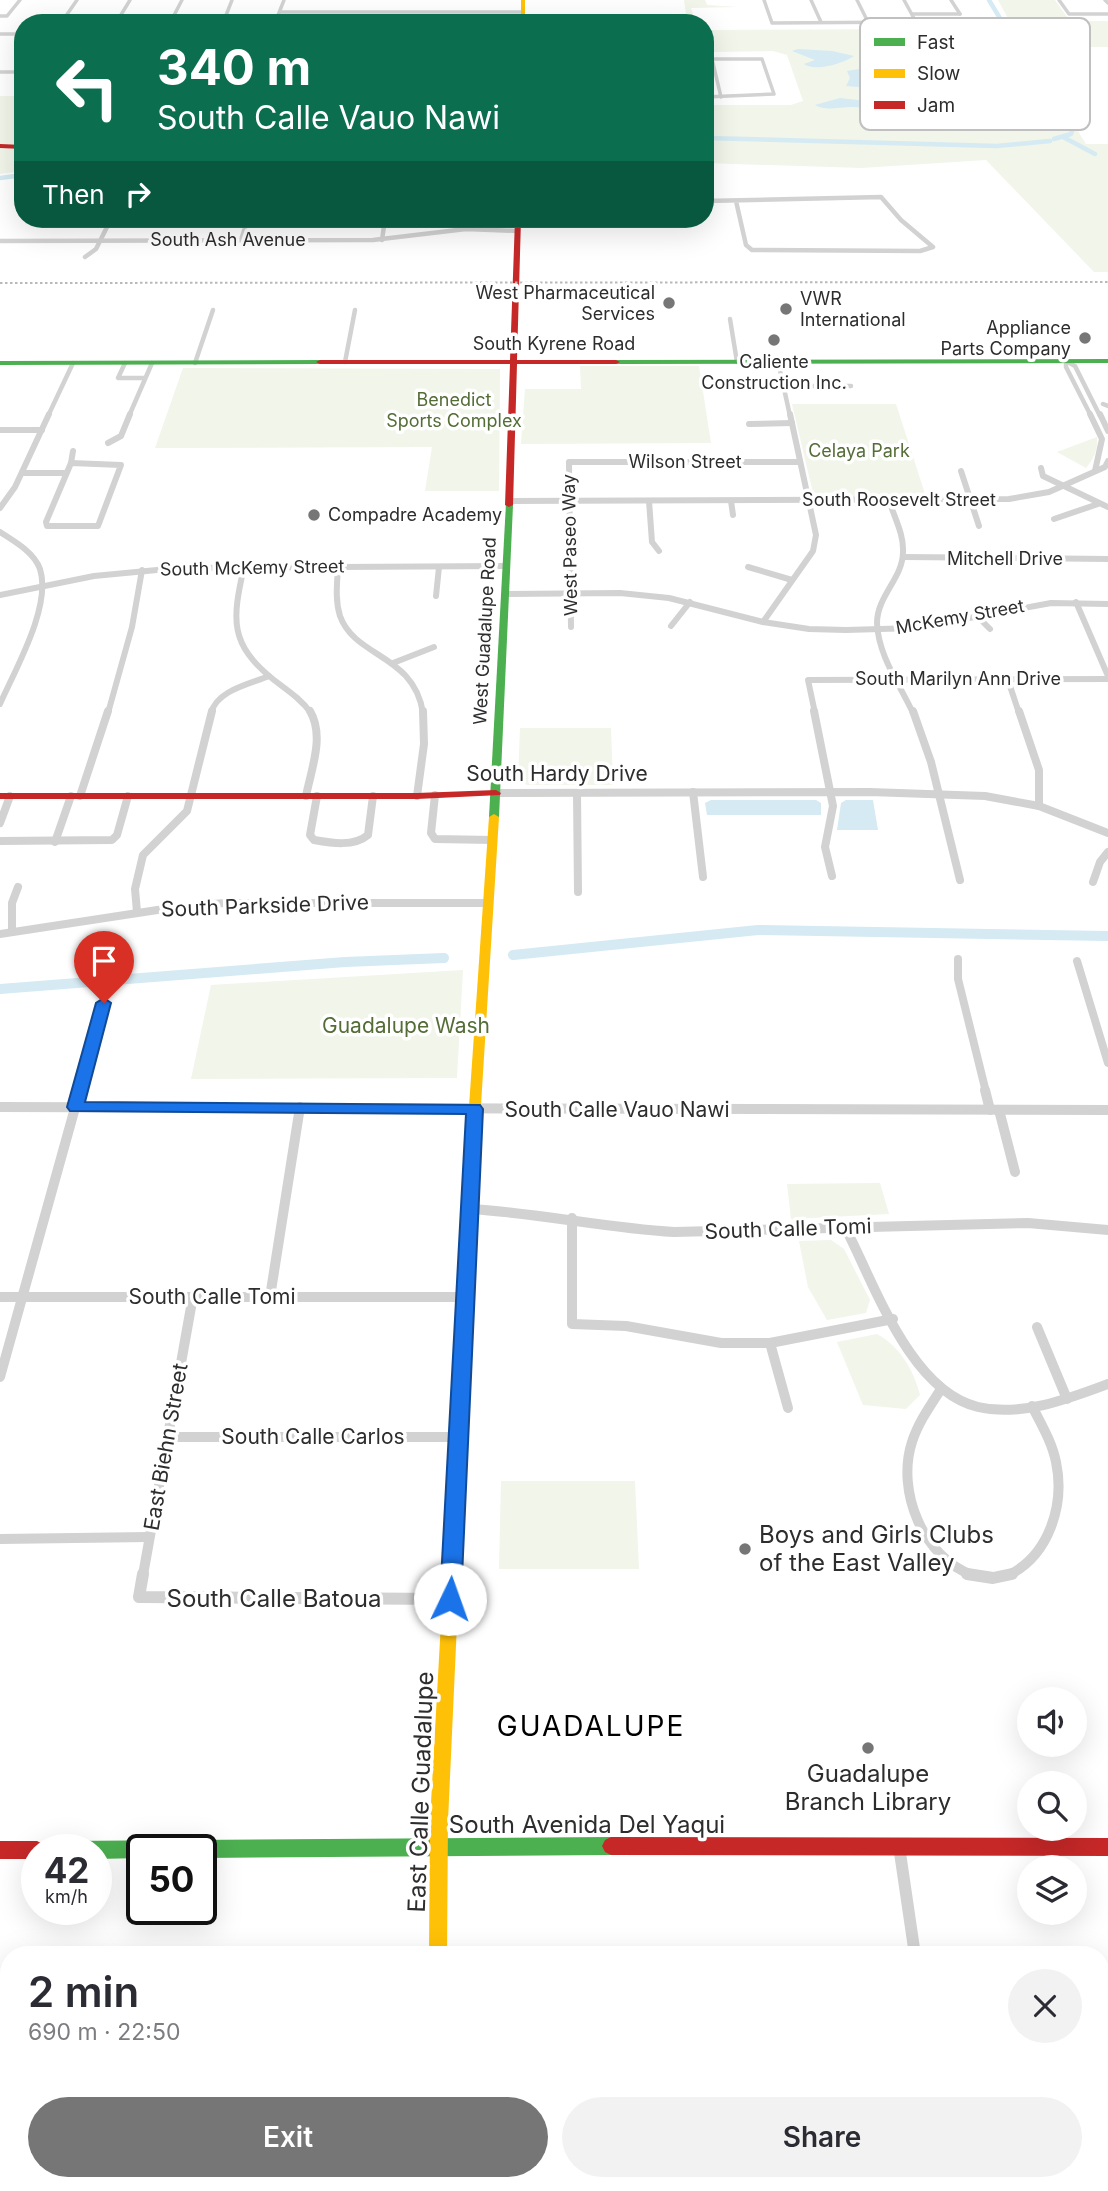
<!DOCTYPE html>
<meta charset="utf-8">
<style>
:root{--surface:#fff;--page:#f2f2f3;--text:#2b2b33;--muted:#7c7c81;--accent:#767676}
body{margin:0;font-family:Inter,sans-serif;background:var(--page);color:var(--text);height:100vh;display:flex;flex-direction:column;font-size:26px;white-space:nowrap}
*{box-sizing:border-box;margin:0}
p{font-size:23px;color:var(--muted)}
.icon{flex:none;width:38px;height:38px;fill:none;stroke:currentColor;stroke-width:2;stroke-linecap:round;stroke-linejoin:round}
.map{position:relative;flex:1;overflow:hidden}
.drawer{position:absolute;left:0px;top:1946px;width:1110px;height:245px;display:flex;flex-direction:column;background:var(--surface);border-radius:28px 28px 0 0;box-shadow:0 7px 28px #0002}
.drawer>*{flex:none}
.banner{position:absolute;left:14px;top:14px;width:700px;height:214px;border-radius:28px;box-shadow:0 7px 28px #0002;background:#0b6e4f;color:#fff;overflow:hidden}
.controls{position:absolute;left:1017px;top:1687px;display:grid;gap:14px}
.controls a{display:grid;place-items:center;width:70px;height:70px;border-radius:50%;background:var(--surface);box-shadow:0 7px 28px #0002;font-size:35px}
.speed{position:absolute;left:21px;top:1834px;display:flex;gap:14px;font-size:35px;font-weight:700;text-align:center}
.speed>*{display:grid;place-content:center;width:91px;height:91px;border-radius:50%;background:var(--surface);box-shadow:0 7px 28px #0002;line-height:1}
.speed small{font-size:18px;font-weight:400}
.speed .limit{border:4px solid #111;border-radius:10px;background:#fff;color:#111}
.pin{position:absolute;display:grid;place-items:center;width:60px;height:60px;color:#fff;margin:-72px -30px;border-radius:50% 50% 50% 0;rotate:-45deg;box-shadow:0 0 7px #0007}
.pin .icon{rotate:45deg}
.me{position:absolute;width:77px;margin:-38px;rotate:3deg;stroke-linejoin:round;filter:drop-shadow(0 0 5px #0008)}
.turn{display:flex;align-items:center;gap:24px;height:147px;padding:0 28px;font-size:32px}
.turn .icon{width:91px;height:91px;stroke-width:2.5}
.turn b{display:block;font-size:49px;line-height:60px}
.then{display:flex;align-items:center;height:66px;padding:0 28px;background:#0003;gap:14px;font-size:26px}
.round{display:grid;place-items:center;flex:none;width:74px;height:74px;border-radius:37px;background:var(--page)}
.head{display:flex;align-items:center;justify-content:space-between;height:119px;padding:0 28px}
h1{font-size:42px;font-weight:600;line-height:52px}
.cta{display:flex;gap:14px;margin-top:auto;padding:14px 28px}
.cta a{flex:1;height:80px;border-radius:42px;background:var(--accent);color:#fff;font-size:28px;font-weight:600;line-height:80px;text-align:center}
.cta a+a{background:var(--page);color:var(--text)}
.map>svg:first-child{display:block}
</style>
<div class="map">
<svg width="1108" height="2191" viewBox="0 0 1108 2191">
<rect width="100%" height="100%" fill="#fff"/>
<g fill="#f1f5ea">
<polygon points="684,0 705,0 707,5 738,7 691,8 693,14 685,23 646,23 658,14 686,14"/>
<polygon points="998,0 1055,0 1070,21 1108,21 1108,47 1026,47 1086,144 1108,144 1108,272 1094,272 986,160 861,168 705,163 705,105 791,105 803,101 787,55 773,51 705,52 705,30 934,29 944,27 943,21 1010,22"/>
<polygon points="0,96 23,96 23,171 0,174"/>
<polygon points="580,366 699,366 711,443 521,444 525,389 581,389"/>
<polygon points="183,368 500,369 499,491 425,491 432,447 155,448"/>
<polygon points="792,404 896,404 926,497 814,497"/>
<path d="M1097,437C1098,450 1094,458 1086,468L1057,452Z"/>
<polygon points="520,728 611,728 613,785 527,785 518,781"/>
<polygon points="463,970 457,1078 191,1079 211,985"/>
<polygon points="880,1183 889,1214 791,1219 787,1184"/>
<polygon points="831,1240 844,1249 870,1300 866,1313 827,1320 808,1287 799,1241"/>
<path d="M877,1334C900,1347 913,1369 920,1395L906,1409L863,1405L837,1342Z"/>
<polygon points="501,1481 635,1481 639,1569 499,1569"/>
</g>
<g fill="#d5eaf3">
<path d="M798,49L832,51L854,56C842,64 815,72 804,64L815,60L792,51Z"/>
<polygon points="872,67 887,70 872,76 871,88 846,86 850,78 847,71"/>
<path d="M840,98L900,105L916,113C894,118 875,107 854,107C840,106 828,112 815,105Z"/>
<polygon points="711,800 816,800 821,803 821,815 707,815 705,803"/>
<polygon points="846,800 873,800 878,830 837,830 841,803"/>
</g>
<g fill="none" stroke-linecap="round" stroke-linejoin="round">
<g stroke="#d5eaf3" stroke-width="4.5">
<polyline points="989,0 1004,25"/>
<polyline points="1005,27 1072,131 1071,134 1054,139"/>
<polyline points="1063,137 1095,154"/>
<polyline points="705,138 997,146 1050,141"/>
<polyline points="0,178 23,175"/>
</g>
<g stroke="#d5eaf3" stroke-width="10">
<polyline points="513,955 758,930 1108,936"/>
<polyline points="0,989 345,962 444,958"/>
</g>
<g stroke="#d2d2d2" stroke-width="3.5">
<polyline points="764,0 772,23 916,22 904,0"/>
<polyline points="811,0 821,22"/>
<polyline points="857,0 868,22"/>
<polyline points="951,0 960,14"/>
<polyline points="1059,0 1069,14 1108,14"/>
<polyline points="1105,0 1108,3"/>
<polyline points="280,12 523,12"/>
<polyline points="912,14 960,14"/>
<polyline points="0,16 7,16 20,0"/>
<polyline points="61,23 77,0"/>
<polyline points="116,23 130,0"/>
<polyline points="170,23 182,0"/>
<polyline points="223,23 232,0"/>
<polyline points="275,23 284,0"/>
<polyline points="0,34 23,34"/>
<polyline points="705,59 762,59 774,94 705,97"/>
<polyline points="712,59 721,97"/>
<polyline points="0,72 23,72"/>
</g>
<g stroke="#d2d2d2" stroke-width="4.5">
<polyline points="705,201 881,197 901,220 933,247 920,251 752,250 746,245 736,201"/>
<polyline points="241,240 248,219"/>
<polyline points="382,240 385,219"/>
<polyline points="0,241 373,240 466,229 518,231"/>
<polyline points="85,257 96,249 111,219"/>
<polyline points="730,319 737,362"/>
<polyline points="778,361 790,416"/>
<polyline points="1066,361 1066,367 1091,416"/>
<polyline points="1066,361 1075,366 1100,416"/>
<polyline points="345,362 355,310"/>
<polyline points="125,363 118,378 144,378"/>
<polyline points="195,363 213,310"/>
<polyline points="743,386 851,386"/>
<polyline points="1103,404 1108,406"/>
<polyline points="48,416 73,363"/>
<polyline points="129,416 152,363"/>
</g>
<g stroke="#d2d2d2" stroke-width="6">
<polyline points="1090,414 1102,439 1095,471"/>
<polyline points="1100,414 1108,431"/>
<polyline points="749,424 792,423"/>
<polyline points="0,430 42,430"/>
<polyline points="108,443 121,436 130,414"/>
<polygon points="71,463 121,465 98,526 47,526 46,522"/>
<polyline points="71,463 73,451"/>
<polyline points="1041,468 1043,476 1108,507"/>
<polyline points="961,471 979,526"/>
<polyline points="22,473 66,473"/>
<path d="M889,500C894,517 904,534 903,552C903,578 877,596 877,623C878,655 900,685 913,713"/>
<polyline points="509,501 1009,499 1049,492 1105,467 1108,461"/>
<polyline points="649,501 652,542 659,551"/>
<polyline points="731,501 733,515"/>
<polyline points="0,508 15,487 49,414"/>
<polyline points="1054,519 1098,504"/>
<path d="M0,532C14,541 34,552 40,569C52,606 15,670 0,704"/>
<polyline points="903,557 1108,559"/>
<path d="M244,567C232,620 229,644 274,680C287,690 301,699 311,713"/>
<path d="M338,567C337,584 335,600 340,616C355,658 414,654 423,713"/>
<polyline points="748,567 792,580"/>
<polyline points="505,594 620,593 669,598 763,622 809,629 846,630 915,628 1051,603 1108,604"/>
<polyline points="0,595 94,576 178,568 506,566"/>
<polyline points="436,596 439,567"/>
<polyline points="1076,602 1108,676"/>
<polyline points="977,616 990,629"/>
<polyline points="763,622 813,551 816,535 790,414"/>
<polyline points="671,626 690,602"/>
<polyline points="571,627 569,462 800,462"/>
<polyline points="393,663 434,647"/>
<polyline points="1008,680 1019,713"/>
<polyline points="108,713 132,627 142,570"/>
<path d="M211,713C217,690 250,684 269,676"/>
<polyline points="815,713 808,680 1108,679"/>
</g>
<g stroke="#d2d2d2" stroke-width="8">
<polyline points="814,711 833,806 825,847 832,876"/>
<polyline points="913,711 931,762 960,880"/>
<polyline points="1019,711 1039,770 1039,806"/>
<polyline points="693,792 703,877"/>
<polyline points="496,793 870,792 985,796 1039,806 1108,833"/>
<polyline points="577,793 578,892"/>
<polyline points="435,795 431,833 435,839 493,840"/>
<polyline points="80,796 108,711"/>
<path d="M306,796C311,770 325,736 310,711"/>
<path d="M317,796L310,835L314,840C331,843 354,847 368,835L373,796"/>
<polyline points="417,796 424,744 423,711"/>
<polyline points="0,823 10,796"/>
<polyline points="0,841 112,840 117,835 128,796"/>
<polyline points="55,842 71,796"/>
<polyline points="1093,882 1100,862 1108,852"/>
<polyline points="137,912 135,889 143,855 187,811 212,711"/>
<polyline points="12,932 12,903 18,887"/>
<polyline points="0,934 177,907 225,903 489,903"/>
<polyline points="958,959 958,979 986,1092"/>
<polyline points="1077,961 1108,1063"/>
<polyline points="79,1092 104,1003"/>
</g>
<g stroke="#d2d2d2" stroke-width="10">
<polyline points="985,1090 990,1110"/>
<polyline points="0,1107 1108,1110"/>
<polyline points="999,1110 1015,1172"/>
<path d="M470,1209C539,1213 605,1228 674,1232L1028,1223L1108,1230"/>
<polyline points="572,1218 572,1324 626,1326 721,1343 770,1343 893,1319"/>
<path d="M845,1227C874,1283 910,1391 978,1407C1021,1417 1068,1399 1108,1384"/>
<polyline points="0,1297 465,1297"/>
<polyline points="270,1297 300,1107"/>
<polyline points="1037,1327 1067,1399"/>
<polyline points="770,1343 788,1408"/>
<polyline points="0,1377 80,1090"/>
<path d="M941,1389C930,1406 918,1423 912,1442C896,1491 923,1557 972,1575"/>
<polyline points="167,1437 458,1437"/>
<polyline points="0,1539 149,1537"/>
<polyline points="143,1575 193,1296"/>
<path d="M1009,1575C1049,1555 1065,1505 1056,1462C1052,1442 1041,1424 1032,1406"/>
</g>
<g stroke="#d2d2d2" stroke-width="12">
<polyline points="143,1574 139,1597 450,1599"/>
<polyline points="967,1574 993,1578 1012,1574"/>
<polyline points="899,1846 915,1955"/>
<polyline points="1101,2104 1108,2104"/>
<polyline points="0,2112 9,2112"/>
<polyline points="948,2182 950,2191"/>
</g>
<g fill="#4caf50" fill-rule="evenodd">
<polygon points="1108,359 1108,363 616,364 612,362 616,360"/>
<polygon points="323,360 324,362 320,364 0,365 0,361"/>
<polygon points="506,503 513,505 499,817 494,820 489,817"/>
<polygon points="611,1837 617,1840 620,1846 617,1852 611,1855 201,1858 201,1850 142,1850 142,1858 96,1859 96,1850 57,1850 60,1844 66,1841"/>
</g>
<g fill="#ffc107" fill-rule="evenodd">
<rect x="521" y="0" width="4" height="23"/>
<polygon points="494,814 499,817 480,1121 474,1125 468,1121 489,817"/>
<polygon points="460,1399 465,1401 467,1405 448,1821 447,1955 429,1955 430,1821 453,1405 455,1401"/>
</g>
<g fill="#c62828" fill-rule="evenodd">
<polygon points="0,144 23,145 23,149 0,148"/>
<polygon points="515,219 521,219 517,360 616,360 620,362 616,364 517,364 513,505 509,507 505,505 510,364 320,364 316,362 320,360 510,360"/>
<polygon points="496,790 501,793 500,795 417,799 0,799 0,793 417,793"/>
<polygon points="474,1117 480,1121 467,1405 465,1409 460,1411 455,1409 453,1405 468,1121"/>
<polygon points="611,1837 1108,1838 1108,1856 611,1855 605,1852 602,1846 605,1840"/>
<polygon points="0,1841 37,1841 43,1844 46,1850 37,1850 37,1859 0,1859"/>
<polygon points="424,2182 444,2182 443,2191 423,2191"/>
</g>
<polyline stroke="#b9b9b9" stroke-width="2" stroke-dasharray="2.5 2.5" stroke-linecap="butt" points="0,283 1108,282"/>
</g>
<polygon fill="#1a73e8" stroke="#114b97" stroke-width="2" points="104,998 111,1003 85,1102 480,1105 483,1109 461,1599 458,1606 450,1608 443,1606 440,1599 466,1114 70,1111 67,1107 96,1003"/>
<g fill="#767676" stroke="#fff" stroke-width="2.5">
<circle cx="669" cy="303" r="7"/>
<circle cx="786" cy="309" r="7"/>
<circle cx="1085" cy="338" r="7"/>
<circle cx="774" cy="340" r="7"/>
<circle cx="314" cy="515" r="7"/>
<circle cx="745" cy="1549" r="7"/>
<circle cx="868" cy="1748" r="7"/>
</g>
<g text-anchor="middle" stroke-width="7" stroke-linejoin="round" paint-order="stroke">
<g font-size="18" fill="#2d2d2d" stroke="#fff">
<text x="228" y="246">South Ash Avenue</text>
<text x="554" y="350">South Kyrene Road</text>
<text x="685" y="468">Wilson Street</text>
<text x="899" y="506">South Roosevelt Street</text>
<text transform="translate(570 545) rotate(-91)" y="6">West Paseo Way</text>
<text x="1005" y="565">Mitchell Drive</text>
<text transform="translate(252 568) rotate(-1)" y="6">South McKemy Street</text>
<text transform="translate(960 617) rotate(-10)" y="6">McKemy Street</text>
<text transform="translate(485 631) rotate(-87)" y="6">West Guadalupe Road</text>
<text x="958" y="685">South Marilyn Ann Drive</text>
</g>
<g font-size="18" fill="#2d2d2d" stroke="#fff" text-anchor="end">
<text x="655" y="299">West Pharmaceutical<tspan x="655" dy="21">Services</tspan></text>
<text x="800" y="305" text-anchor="start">VWR<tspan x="800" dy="21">International</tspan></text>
<text x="1071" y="334">Appliance<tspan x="1071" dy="21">Parts Company</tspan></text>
<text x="774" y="368" text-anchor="middle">Caliente<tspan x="774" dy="21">Construction Inc.</tspan></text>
<text x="328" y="521" text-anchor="start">Compadre Academy</text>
</g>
<g font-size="18" fill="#546d37" stroke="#fff">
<text x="454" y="406">Benedict<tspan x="454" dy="21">Sports Complex</tspan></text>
<text x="859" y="457">Celaya Park</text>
</g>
<g font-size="21" fill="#2d2d2d" stroke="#fff">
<text x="557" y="781">South Hardy Drive</text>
<text transform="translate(265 906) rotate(-2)" y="7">South Parkside Drive</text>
<text x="617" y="1117">South Calle Vauo Nawi</text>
<text transform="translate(788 1229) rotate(-2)" y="7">South Calle Tomi</text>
<text x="212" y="1304">South Calle Tomi</text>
<text x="313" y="1444">South Calle Carlos</text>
<text transform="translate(166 1447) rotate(-80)" y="7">East Biehn Street</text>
</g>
<g font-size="21" fill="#546d37" stroke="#fff">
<text x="406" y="1033">Guadalupe Wash</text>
</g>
<g font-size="24" fill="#2d2d2d" stroke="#fff" text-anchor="start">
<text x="759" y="1543">Boys and Girls Clubs<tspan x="759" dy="28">of the East Valley</tspan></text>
<text x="868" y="1782" text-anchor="middle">Guadalupe<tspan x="868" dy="28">Branch Library</tspan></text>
</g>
<g font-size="24" fill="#2d2d2d" stroke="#fff">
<text x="274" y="1607">South Calle Batoua</text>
<text transform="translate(421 1792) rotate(-88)" y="8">East Calle Guadalupe</text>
<text x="587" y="1833">South Avenida Del Yaqui</text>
</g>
<g font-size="28" letter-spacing="2" fill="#000" stroke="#fff">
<text x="591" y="1736">GUADALUPE</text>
</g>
</g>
<rect x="860" y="18" width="230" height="112" rx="10" fill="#fff" stroke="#c0c0c0" stroke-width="2"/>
<rect x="874" y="38" width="31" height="8" fill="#4caf50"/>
<rect x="874" y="69" width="31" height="9" fill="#ffc107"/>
<rect x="874" y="101" width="31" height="8" fill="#c62828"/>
<g font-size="19" fill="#2d2d2d">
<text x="917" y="49">Fast</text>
<text x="917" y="80">Slow</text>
<text x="917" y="112">Jam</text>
</g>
</svg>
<div class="controls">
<a><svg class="icon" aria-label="sound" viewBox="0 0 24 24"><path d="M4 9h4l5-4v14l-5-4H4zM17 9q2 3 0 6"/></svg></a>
<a><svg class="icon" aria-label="search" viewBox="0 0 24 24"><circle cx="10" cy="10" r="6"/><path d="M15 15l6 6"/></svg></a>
<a><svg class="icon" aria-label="layers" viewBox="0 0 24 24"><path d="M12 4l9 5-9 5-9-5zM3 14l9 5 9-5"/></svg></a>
</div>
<div class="speed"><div>42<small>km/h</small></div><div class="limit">50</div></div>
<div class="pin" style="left:104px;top:1003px;background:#d93025"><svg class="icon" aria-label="arrive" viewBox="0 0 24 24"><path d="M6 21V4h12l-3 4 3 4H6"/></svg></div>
<svg class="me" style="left:450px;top:1599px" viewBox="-20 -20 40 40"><circle r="19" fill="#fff"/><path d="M0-13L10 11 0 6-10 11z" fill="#1a73e8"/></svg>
<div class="banner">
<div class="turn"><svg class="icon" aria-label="left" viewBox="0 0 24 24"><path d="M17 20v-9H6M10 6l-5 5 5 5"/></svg><div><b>340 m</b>South Calle Vauo Nawi</div></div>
<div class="then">Then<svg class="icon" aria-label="right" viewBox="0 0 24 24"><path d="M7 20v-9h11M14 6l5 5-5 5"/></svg></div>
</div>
<section class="drawer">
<div class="head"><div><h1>2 min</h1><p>690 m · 22:50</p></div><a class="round"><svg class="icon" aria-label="close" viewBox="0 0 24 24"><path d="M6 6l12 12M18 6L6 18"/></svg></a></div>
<div class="cta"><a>Exit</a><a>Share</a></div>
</section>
</div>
